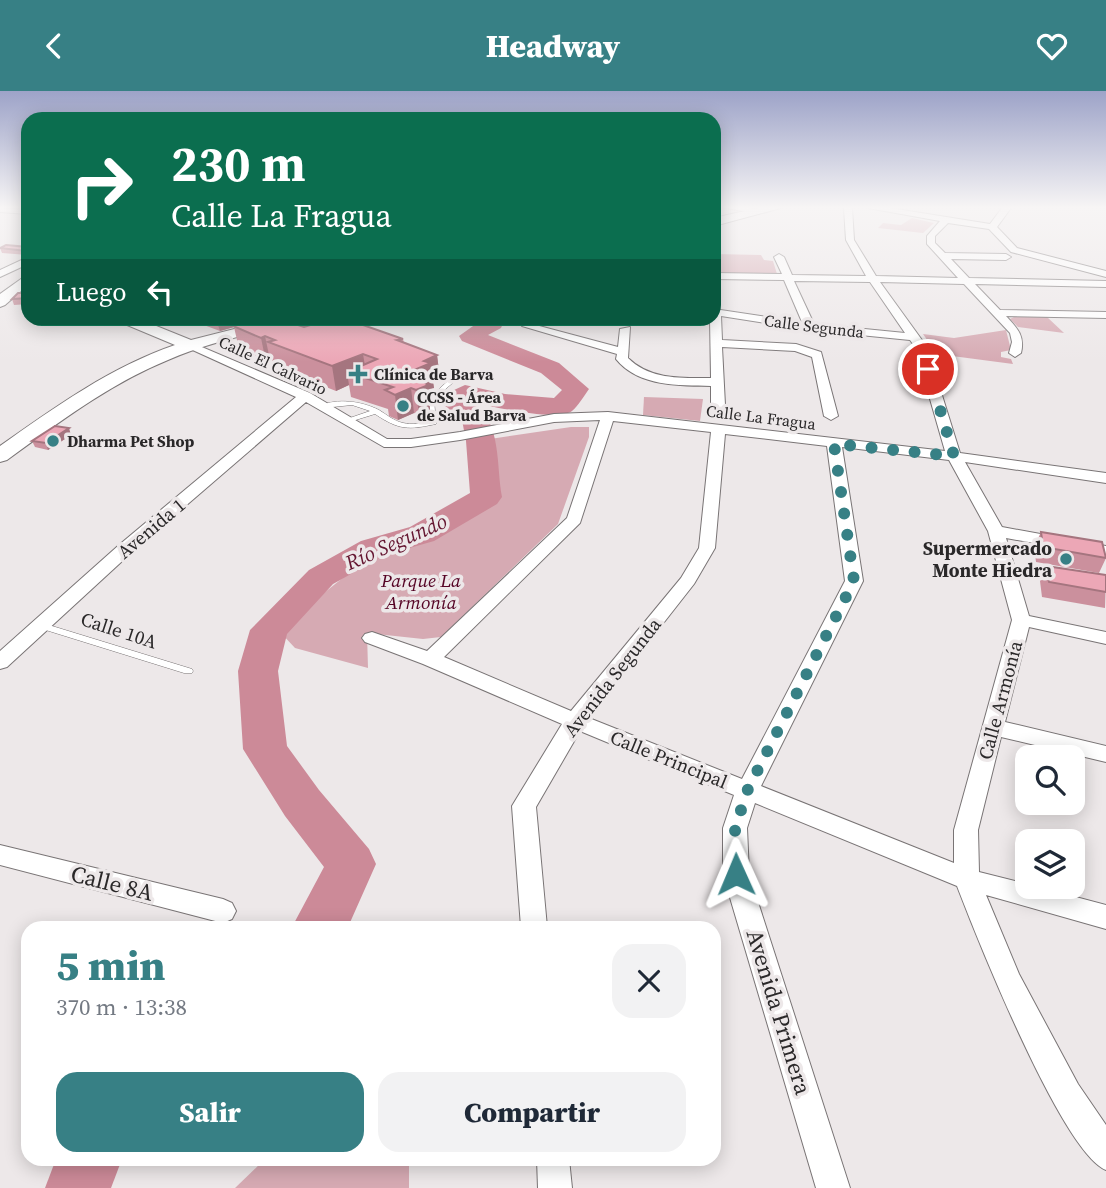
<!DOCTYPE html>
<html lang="es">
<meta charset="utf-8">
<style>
:root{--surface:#fff;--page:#f2f2f3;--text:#1f2937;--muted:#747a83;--accent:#378085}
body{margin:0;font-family:"Source Serif 4",serif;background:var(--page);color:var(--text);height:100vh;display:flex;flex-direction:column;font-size:26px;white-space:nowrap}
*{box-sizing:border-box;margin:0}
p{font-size:23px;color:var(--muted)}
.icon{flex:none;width:38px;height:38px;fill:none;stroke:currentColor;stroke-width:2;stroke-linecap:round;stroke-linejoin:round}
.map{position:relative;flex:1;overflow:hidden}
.drawer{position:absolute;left:21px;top:830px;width:700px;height:245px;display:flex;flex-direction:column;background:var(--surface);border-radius:21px;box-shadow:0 4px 18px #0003}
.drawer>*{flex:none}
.top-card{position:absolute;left:21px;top:21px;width:700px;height:214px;border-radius:21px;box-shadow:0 4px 18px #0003;background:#0b6e4f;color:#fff;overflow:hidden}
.buttons{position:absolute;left:1015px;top:654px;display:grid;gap:14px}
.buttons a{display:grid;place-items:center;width:70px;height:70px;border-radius:14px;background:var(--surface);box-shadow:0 4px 18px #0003;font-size:35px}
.pin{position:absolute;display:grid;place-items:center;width:60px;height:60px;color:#fff;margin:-30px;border:4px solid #fff;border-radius:50%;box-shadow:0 2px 7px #0007}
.me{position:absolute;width:77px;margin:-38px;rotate:359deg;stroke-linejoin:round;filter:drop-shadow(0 0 5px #0008)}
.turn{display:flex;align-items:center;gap:24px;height:147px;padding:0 35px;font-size:32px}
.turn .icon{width:91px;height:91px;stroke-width:2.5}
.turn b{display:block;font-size:49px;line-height:60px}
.then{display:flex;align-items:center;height:66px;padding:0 35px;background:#0003;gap:14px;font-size:26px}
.round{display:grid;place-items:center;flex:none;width:74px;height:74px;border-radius:21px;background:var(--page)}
.head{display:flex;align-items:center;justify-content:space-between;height:119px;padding:0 35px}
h1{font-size:42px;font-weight:800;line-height:52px;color:var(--accent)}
.button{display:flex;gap:14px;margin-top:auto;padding:14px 35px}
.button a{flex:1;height:80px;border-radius:21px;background:var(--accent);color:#fff;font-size:28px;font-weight:800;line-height:80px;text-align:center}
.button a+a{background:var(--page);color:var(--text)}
header{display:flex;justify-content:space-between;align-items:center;height:91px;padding:0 35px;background:var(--accent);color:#fff;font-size:32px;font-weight:800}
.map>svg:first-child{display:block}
</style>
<header><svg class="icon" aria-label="back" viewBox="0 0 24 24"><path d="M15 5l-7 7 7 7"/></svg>Headway<svg class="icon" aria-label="heart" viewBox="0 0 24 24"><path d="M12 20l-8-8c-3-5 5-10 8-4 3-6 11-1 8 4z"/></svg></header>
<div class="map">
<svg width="1106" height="1097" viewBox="0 0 1106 1097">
<rect width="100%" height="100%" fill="#ede8e9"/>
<g fill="#d6aab3">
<polygon points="912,127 934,132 923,142 878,137 883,132 901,134"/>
<polygon points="714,163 761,164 764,169 773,170 777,183 714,182"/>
<polygon points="1014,226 1047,226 1064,242 1018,236 1010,228"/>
<polygon points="1006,239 1011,259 1001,261 1001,266 1011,268 1013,273 937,263 923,243 954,247"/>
<polygon points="644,306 703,308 700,330 643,324"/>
<polygon points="571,336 589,336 589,346 558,433 441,546 423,548 367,542 368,577 295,557 281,542 305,517 349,482 383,462 427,449 496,410 490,348"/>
<polygon points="265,1068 409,1068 409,1097 235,1097"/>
</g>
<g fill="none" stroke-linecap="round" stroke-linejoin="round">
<g fill="#cc8a98" fill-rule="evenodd">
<path d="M483,228H505L501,237L488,244L559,272L589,298C584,305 578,315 572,320C558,331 491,316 473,311C502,331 496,375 502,406L497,413L434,450L385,464L333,493L287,543L278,580L287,655L319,699L369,758L376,773L348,836H292L324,776L285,725L243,658L238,580L250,539L309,479L361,450L410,436L470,402L466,350L462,329L439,310L443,304L465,294L505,303L554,307L562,299L541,282L462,250L459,245Z"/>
<polygon points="56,1068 122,1068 111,1097 45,1097"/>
</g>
<g stroke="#797475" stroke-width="1">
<g id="service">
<path d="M424,277H428L456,289L434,308L436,333C408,339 399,339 375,323L346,332L344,331V329L370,320L352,314L323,317L320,315C337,307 361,310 379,319C387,324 394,330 403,332C412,334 421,332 430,331L428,308L449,289L424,279Z"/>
<polygon points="39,531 192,578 193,580 192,582 184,582 36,536 34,534 36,532"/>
</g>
</g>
<g stroke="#797475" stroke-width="2">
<g id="minor">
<polygon points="0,117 28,119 28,123 0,121"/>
<polygon points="727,117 750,117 762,121 758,123"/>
<path d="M844,117H852L854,149L876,185L958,187L927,153V145L940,130L868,117H890L990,133L1002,117H1011L997,136L1017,157L1106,180V186L1011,161L989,138L948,132L935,145V152L945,162L1006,163L1011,166L1006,169L951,168L969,187L1106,190V196L975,193L1000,219L1106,221V227L1006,225C1018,238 1025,245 1021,262L1015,266L1009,262L1012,251L1010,242L964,193L880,191L927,256L960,362L1106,382V392L965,371L1002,436L1106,455V465L1006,447L1029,525L1106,541V553L1029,536L1005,631L1106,655V671L1001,646L978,739L979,781L1027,793V796H1038L1106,814V838L986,804L1019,883L1078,993L1106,1034V1079C1062,1061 977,847 957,795L755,712L747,737L749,783L850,1097H816L723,783V737L734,704L580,640L536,716L547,836H521L512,715L562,633L423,573L365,551L362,547L365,543L372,541L427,560L567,427L600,329L554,331L460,349L411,356H384L306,311L131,462L7,576L0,578V560L119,454L296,306L186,256V252L190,251L310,302L387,348H411L460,341L554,323L608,321L945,360L915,256L910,249L810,239L721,225L722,249L796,253L821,261L838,325L831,329L824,325L812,266L795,260L722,256L725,314L718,318L711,314V295C678,294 639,296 616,268L617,263L522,235L528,232L618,256L620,238L630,236L628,267C650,289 682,287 711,287L710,228H714V218L802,231L784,189L714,188V182L782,183L774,166L779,163L784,166L792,184L866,185L846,149ZM794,190L870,191L905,242L814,233ZM613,330L711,341L699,457L681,487L571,620L444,566L580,432ZM725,343L827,355L845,490L742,688L589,627L694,493L715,457ZM842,356L949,369L988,440L1012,529L954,739V772L761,695L863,490Z"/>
<polygon points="28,166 28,173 0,186 0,179"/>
<polygon points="0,754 223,808 232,812 236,820 232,828 223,832 0,774"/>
<polygon points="537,1068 569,1068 572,1097 538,1097"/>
</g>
</g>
<g stroke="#797475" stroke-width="2">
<g id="secondary">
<polygon points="758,117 781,117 714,135 714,127"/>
<polygon points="28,183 28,194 5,214 0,216 0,203"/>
<path d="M118,228H139L191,249L274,228H300L298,231C254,242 209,251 168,269C109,293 58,332 7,369L0,371V355C55,316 111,276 175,254L120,231Z"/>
</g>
</g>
<use href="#service" fill="#fff" fill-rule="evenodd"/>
<use href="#minor" fill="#fff" fill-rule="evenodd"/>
<use href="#secondary" fill="#fff" fill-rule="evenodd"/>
</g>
<g fill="#cb909d">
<polygon points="28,156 28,164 2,162 0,157"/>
<polygon points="28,202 28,213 14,214 12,208"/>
<polygon points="200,228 252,229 403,248 404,252 437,264 440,288 433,291 434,297 428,299 430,318 429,320 419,324 414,322 398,329 389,325 388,318 351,306 349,294 336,300 273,275 272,270 270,269 266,271 239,258 234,236 220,240 201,233"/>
<polygon points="71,344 48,359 35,356 32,350"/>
<polygon points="1041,441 1106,467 1099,482 1036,471 1034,456"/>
<polygon points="1046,475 1106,484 1105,517 1042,506 1040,490"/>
</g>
<g fill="#a5757f">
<polygon points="246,228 252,228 253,232 233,235 234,236 220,240 218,234"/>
<polygon points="317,228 332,228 335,246 298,234"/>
<polygon points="265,245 270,269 266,271 261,247"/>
<polygon points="363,263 367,287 347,281 349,294 336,300 332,275"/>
<polygon points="437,264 440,288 433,291 434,297 428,299 430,318 429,320 419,324 416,299 411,297 414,322 398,329 395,304 407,282 424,270"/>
<polygon points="69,337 71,344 48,359 46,352"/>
</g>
<g fill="#eca7b6" stroke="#a5757f" stroke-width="2">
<polygon points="6,154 28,156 28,157 26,160 0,157"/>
<polygon points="18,202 28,202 28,207 12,208"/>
<polygon points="201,228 246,228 218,234"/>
<polygon points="256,228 317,228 298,234 304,236 330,228 346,228 403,248 397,249 437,264 424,270 431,272 407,282 426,290 424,291 427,292 426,295 416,299 411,297 395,304 385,299 393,296 347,281 377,268 363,263 332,275 268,251 275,249 265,245 261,247 233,235"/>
<polygon points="55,335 69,337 46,352 32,350"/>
<polygon points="1041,441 1102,451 1106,467 1043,456"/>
<polygon points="1046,475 1106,484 1106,501 1049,491"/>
</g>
<linearGradient id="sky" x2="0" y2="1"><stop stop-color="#9da3c8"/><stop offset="0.43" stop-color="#f7f5f5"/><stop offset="1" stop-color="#f7f5f5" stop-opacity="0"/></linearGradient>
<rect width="1106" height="271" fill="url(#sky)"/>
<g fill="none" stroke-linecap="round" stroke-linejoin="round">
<polyline stroke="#378085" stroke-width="12" stroke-dasharray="0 21.6" points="736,783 735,737 748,698 854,490 834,353 954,365 928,278"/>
</g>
<g fill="#378085" stroke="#ede8e9" stroke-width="2.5">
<path d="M354.5 272.5h7v7h7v7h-7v7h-7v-7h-7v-7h7z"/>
<circle cx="403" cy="315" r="7"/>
<circle cx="53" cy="350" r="7"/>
<circle cx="1066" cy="468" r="7"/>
</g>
<g text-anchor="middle" stroke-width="7" stroke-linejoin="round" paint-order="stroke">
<g font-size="16" fill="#2a2829" stroke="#ede8e9">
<text transform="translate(814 235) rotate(7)" y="6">Calle Segunda</text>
<text transform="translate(273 274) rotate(25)" y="6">Calle El Calvario</text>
<text transform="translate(761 326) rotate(7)" y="6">Calle La Fragua</text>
</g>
<g font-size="16" font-weight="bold" fill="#2a2829" stroke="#ede8e9" text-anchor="start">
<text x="374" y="289">Clínica de Barva</text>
<text x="417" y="312">CCSS - Área<tspan x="417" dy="18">de Salud Barva</tspan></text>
<text x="67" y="356">Dharma Pet Shop</text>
</g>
<g font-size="19" fill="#2a2829" stroke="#ede8e9">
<text transform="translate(151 437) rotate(-40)" y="7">Avenida 1</text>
<text transform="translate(119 539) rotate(18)" y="7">Calle 10A</text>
<text transform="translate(612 586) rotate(-52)" y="7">Avenida Segunda</text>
<text transform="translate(1000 609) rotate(-75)" y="7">Calle Armonía</text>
<text transform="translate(669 668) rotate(22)" y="7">Calle Principal</text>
</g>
<g font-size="19" font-weight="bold" fill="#2a2829" stroke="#ede8e9" text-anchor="end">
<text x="1052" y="464">Supermercado<tspan x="1052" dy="22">Monte Hiedra</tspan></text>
</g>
<g font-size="19" font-style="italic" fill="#550324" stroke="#ede8e9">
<text x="421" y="496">Parque La<tspan x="421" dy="22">Armonía</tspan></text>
</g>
<g font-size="21" font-style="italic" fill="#651631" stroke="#ede8e9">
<text transform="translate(396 451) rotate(-24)" y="7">Río Segundo</text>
</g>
<g font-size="23" fill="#2a2829" stroke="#ede8e9">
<text transform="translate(112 792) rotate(14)" y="8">Calle 8A</text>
<text transform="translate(779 921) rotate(73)" y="8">Avenida Primera</text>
</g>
</g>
</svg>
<div class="buttons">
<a><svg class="icon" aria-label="search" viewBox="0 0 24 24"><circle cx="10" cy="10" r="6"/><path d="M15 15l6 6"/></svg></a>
<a><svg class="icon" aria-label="layers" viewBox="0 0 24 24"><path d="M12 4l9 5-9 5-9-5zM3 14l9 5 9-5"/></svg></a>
</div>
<div class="pin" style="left:928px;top:278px;background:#d93025"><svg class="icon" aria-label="arrive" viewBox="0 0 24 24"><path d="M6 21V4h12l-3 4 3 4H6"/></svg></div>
<svg class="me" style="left:736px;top:783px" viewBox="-20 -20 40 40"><path d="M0-17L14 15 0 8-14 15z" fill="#378085" stroke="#fff" stroke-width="4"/></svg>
<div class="top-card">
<div class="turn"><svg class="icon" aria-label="right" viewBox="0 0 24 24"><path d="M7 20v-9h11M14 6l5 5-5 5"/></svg><div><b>230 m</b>Calle La Fragua</div></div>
<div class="then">Luego<svg class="icon" aria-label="left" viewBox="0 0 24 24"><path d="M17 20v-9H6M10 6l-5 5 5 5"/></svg></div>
</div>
<section class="drawer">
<div class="head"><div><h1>5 min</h1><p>370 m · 13:38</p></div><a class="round"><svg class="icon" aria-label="close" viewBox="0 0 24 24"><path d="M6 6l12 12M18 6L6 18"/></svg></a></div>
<div class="button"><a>Salir</a><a>Compartir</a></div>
</section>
</div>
